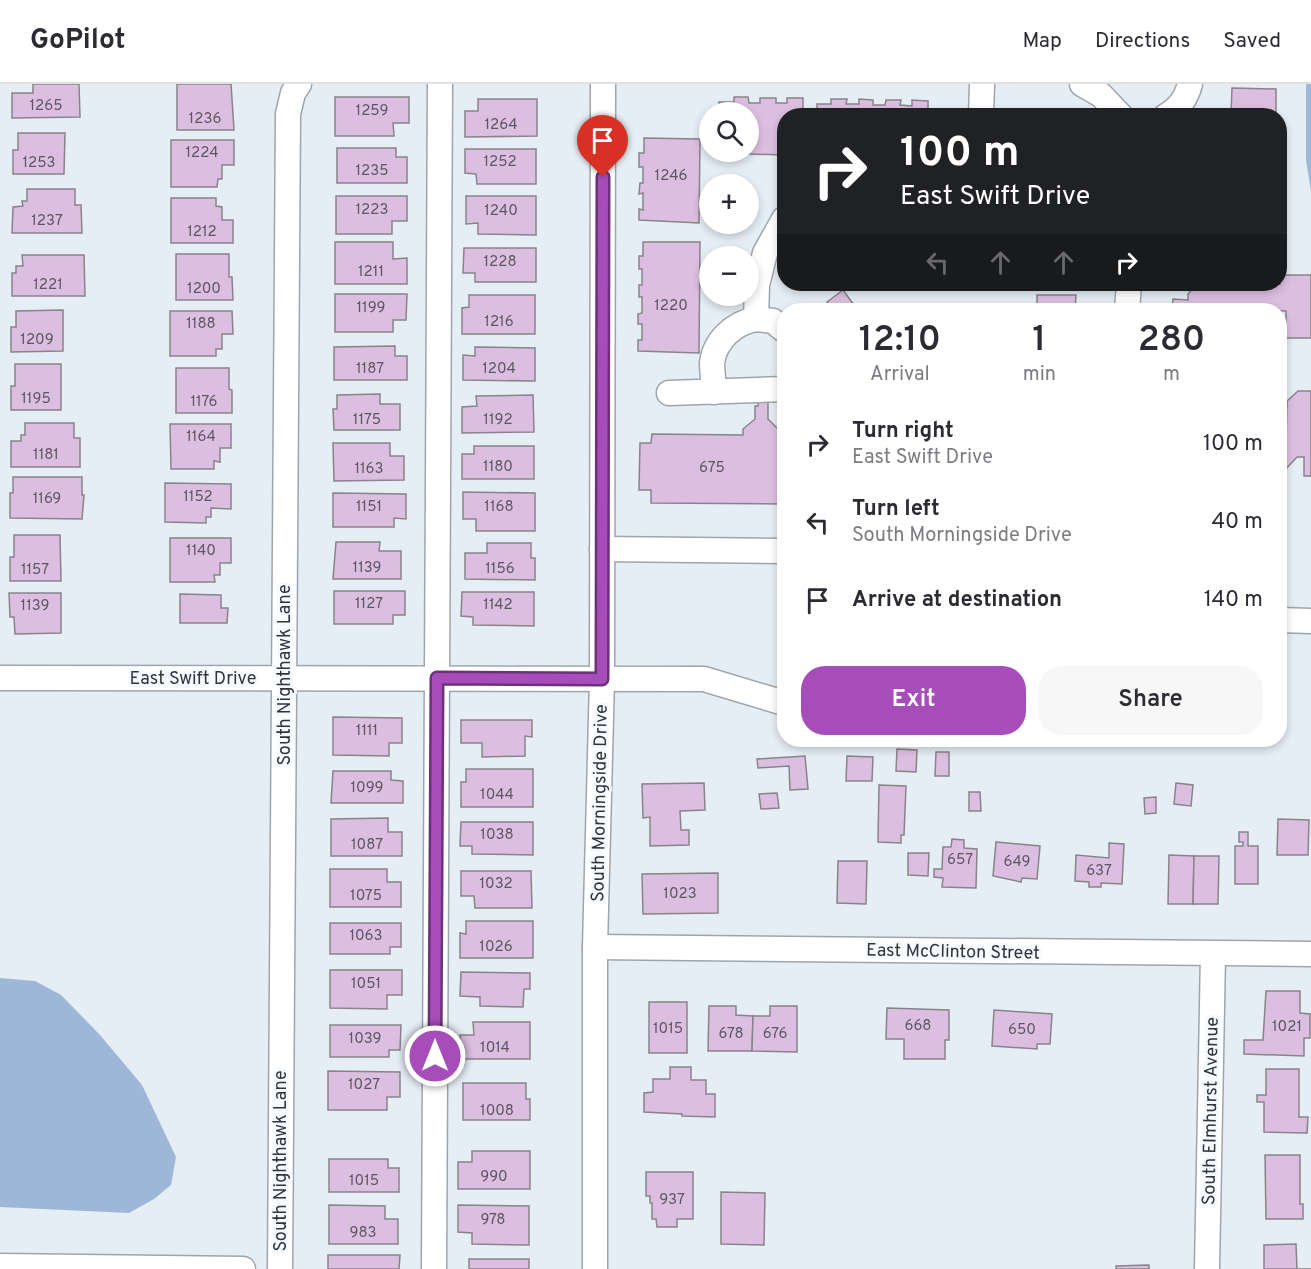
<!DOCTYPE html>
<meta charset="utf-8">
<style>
:root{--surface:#fff;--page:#f7f7f7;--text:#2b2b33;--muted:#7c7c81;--line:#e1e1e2;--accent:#a64dba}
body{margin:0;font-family:Overpass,sans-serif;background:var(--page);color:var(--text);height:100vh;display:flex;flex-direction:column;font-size:22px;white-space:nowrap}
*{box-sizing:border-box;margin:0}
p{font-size:20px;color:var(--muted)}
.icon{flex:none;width:33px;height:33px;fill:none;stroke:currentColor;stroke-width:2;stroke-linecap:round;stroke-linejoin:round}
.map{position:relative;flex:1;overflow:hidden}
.panel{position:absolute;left:777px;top:219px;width:510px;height:444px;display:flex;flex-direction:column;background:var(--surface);border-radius:24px;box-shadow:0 3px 9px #0003}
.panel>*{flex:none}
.hud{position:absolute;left:777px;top:24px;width:510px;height:183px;border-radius:24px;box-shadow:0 3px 9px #0003;background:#202124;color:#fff;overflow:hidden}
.controls{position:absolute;left:699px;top:18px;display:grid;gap:12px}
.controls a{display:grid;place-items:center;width:60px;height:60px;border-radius:50%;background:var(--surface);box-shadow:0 3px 9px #0003;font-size:30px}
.pin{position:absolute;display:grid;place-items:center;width:51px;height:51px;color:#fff;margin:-62px -26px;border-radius:50% 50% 50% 0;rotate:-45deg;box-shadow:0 0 6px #0007}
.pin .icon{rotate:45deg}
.me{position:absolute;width:66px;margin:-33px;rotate:0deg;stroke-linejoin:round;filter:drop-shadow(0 0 4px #0008)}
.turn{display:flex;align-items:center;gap:21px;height:126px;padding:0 24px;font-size:27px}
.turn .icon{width:78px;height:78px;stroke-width:2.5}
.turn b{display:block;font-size:42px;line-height:51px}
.lanes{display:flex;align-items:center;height:57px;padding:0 24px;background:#0003;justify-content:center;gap:30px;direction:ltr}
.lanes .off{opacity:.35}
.eta{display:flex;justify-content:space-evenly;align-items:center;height:102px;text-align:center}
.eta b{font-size:36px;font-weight:600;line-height:42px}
.primary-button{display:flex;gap:12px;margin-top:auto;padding:12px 24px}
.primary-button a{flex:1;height:69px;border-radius:24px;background:var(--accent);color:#fff;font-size:24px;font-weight:600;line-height:69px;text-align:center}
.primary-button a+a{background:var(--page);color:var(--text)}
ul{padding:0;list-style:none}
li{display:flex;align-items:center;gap:18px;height:78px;padding:0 24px}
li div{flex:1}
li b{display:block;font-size:22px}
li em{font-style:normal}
header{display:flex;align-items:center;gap:36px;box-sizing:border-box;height:84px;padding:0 30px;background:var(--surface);border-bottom:2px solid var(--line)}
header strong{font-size:28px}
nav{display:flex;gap:33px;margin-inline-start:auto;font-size:21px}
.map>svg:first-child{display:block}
</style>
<header>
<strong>GoPilot</strong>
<nav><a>Map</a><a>Directions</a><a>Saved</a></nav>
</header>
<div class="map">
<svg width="1311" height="1185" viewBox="0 0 1311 1185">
<rect width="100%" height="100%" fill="#e5edf5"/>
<g fill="#9eb7d8">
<polygon points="1306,0 1311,0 1311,107 1306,76"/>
<polygon points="0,894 35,897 61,911 100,951 142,1001 176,1073 171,1101 154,1115 129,1129 0,1123"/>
</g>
<g fill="#dcbfe0" stroke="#89838a" stroke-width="1.5">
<polygon points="33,0 79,0 80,33 12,34 12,9 33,9"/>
<polygon points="177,0 231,0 234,46 177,46"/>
<polygon points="1232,4 1276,5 1276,32 1225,32 1231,31"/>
<polygon points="335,13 409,13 409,39 393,39 394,52 335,52"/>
<polygon points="734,13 748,13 749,19 760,19 760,14 776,14 776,19 787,19 787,14 803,14 803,32 784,32 784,71 718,69 718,68 748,68 748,28 719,28 719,18 734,18"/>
<polygon points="478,15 537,15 537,52 465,53 465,27 478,27"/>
<polygon points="831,15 847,15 846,20 859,20 859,15 873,16 873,21 885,21 886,16 901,16 900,21 912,22 912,16 928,17 928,32 817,32 817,20 831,20"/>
<polygon points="18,49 65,49 64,90 13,90 13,66 18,66"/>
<polygon points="644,54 700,55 699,139 639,136 639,125 643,126 643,109 639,110 640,99 643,99 643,83 639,83 639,69 644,69"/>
<polygon points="171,56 234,56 234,81 222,81 222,95 218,95 217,103 171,103"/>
<polygon points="337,64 396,64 396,73 407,73 407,99 337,99"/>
<polygon points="465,65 536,65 536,100 477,100 476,90 465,89"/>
<polygon points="27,105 75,105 75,121 81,121 82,149 12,149 13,123 23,122 22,117 27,117"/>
<polygon points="336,112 407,112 407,137 392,137 392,150 336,150"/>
<polygon points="466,112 536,112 536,151 478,150 478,139 466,140"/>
<polygon points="171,114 216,114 216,122 222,123 222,136 233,136 233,159 171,159"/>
<polygon points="335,158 393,158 393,175 407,174 407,200 335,200"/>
<polygon points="643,158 700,158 699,269 638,267 638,256 642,256 642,240 638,240 638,230 642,229 642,213 639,213 639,201 642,201 642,185 639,185 639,172 643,172"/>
<polygon points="464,164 536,164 536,198 475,198 475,189 463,189"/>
<polygon points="176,170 229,170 229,193 232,193 233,216 176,216"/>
<polygon points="22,171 84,171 85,212 12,212 12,189 16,189 16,182 23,182"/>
<polygon points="1280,191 1311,191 1311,254 1286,254 1286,227 1172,226 1173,215 1188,216 1188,210 1193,204 1198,204 1198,200 1280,200"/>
<polygon points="843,206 854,221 848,226 834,226 827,218"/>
<polygon points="335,210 407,210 406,236 393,236 393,248 335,248"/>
<polygon points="469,211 535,211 535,250 462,250 462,224 469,223"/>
<polygon points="1037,211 1076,211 1075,226 1037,226"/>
<polygon points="63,226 63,267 11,268 11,243 16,243 16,227"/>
<polygon points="170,227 232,227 233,250 222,250 222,265 216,265 216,272 170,272"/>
<polygon points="395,262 395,272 407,272 407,296 334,296 334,263"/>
<polygon points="475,263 535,264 535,297 463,296 463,271 475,272"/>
<polygon points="15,280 61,280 61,326 11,326 11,302 15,302"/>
<polygon points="176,284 229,284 229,305 232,306 232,329 176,329"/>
<polygon points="1298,307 1311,307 1311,392 1304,392 1304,373 1297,373 1285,386 1280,381 1280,369 1286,362 1287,317"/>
<polygon points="380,310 380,320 400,320 400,346 334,346 333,325 337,325 337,311"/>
<polygon points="533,311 534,348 462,349 462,323 477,322 476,312"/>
<polygon points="758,317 768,317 768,335 778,345 778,351 784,351 784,420 651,419 651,406 639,406 640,359 651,359 652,350 743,351 743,345 755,335 755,322 758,322"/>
<polygon points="25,339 74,339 74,354 80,354 80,383 11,383 11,357 21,357 21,351 25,351"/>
<polygon points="170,340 231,340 231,364 220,364 220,378 214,377 214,385 171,385"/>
<polygon points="333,359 390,359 390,372 404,372 404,396 334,397"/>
<polygon points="474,362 534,362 534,395 462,395 462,370 474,370"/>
<polygon points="13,393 82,393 82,411 84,411 82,435 10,434 10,409 13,409"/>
<polygon points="165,399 231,400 231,425 211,424 211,433 206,433 206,439 165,438"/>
<polygon points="463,408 535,409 535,447 476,447 476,435 463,435"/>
<polygon points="333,409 406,410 406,435 394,434 394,443 333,443"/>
<polygon points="14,451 60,451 61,497 10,497 10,473 14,473"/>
<polygon points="170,454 231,454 231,479 220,479 220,491 214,491 215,498 170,498"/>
<polygon points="336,458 380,458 379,467 401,467 401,495 333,495"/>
<polygon points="487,459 531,459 531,474 535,474 535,496 465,495 465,469 487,469"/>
<polygon points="334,507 405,507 405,531 393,531 393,540 334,540"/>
<polygon points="462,508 534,508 534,542 473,541 473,533 461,532"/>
<polygon points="9,509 61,509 61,549 15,550 14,533 10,533"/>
<polygon points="180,510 221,511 221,524 228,524 227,539 180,539"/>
<polygon points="333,633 402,634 402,659 389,659 389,672 333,671"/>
<polygon points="461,636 532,636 532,653 525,652 525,672 482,673 482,659 461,659"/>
<polygon points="897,665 917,666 916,688 896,687"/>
<polygon points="936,668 949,668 949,692 935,692"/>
<polygon points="805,672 808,705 790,706 789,682 758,684 757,675"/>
<polygon points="847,672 873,673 872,697 846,697"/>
<polygon points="466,685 533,685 533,723 461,723 461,698 466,698"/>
<polygon points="333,687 391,687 391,696 403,697 403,719 331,719"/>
<polygon points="704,699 705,726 680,727 681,746 689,746 689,761 650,762 650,733 643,734 642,700"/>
<polygon points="1176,699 1193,701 1191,722 1174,720"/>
<polygon points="879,701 906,702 904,751 901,751 901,759 878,758"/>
<polygon points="969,708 980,708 981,727 969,727"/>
<polygon points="777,709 779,724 761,725 759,710"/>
<polygon points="1156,713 1156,729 1145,730 1144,714"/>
<polygon points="388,734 388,748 402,748 402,772 331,772 331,735"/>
<polygon points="1278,735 1309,736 1308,771 1277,771"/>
<polygon points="461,738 533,738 533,771 472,770 472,762 460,762"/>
<polygon points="1239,748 1248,748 1248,762 1258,762 1258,800 1235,800 1235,762 1243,762 1243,758 1239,758"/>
<polygon points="952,755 964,756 964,764 977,765 976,804 942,803 943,794 934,793 934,785 942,785 943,763 951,763"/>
<polygon points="996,758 1040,762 1037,795 1022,794 1021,798 993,792"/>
<polygon points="1109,759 1124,760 1122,800 1101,799 1101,803 1089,803 1089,798 1075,797 1076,771 1109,774"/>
<polygon points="908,769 929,769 928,792 908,791"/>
<polygon points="1169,771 1194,772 1193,820 1168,820"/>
<polygon points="1194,772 1219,772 1218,820 1193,820"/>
<polygon points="838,777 867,777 866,820 837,819"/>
<polygon points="330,785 387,785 387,798 401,798 401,823 330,823"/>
<polygon points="461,787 531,787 532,824 475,824 474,812 461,812"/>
<polygon points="718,789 718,829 643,830 642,790"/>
<polygon points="466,837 533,837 533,874 460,874 460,849 466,850"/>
<polygon points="330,839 401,839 401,863 390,863 390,870 330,870"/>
<polygon points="330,886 402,886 402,911 387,911 387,925 330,924"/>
<polygon points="461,888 530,889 530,905 524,905 523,923 480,922 480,913 460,912"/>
<polygon points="1266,907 1300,907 1300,929 1310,930 1310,954 1304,954 1304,972 1244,970 1244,956 1263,956"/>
<rect x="649" y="918" width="38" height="51"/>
<polygon points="709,922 736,922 736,931 753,932 752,967 708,967"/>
<polygon points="770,922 797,922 797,968 752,967 753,932 770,932"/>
<polygon points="887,924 949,926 949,956 945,956 945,975 904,975 904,955 886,955"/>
<polygon points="994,926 1052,930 1050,960 1037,960 1037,965 992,962"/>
<polygon points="473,938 530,938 530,975 460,975 460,951 474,951"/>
<polygon points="330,941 401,941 400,966 389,966 389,973 330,973"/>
<polygon points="670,983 691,983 691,996 706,996 706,1010 715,1010 715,1033 682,1032 682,1030 644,1028 644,1009 653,1008 653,995 670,995"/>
<polygon points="1266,985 1299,985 1299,1033 1308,1033 1307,1049 1264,1048 1264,1018 1257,1018 1257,1011 1266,1011"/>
<polygon points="328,987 400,988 400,1013 387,1013 387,1026 328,1026"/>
<polygon points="463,999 526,999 526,1015 530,1015 530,1036 463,1036"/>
<polygon points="472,1067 530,1067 530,1105 458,1105 458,1078 472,1078"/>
<polygon points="1265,1071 1300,1071 1300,1120 1303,1120 1303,1135 1266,1135"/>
<polygon points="329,1075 388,1075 388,1084 399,1084 399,1108 329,1108"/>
<polygon points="646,1088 693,1088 693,1135 677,1135 677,1143 657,1143 656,1135 652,1135 652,1119 650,1119 650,1112 646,1112"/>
<polygon points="721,1108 765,1109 764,1161 721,1160"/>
<polygon points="329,1121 385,1122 385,1135 398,1135 398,1160 329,1160"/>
<polygon points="458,1121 529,1122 529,1161 472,1160 472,1149 458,1148"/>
<polygon points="1296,1160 1297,1185 1311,1185 1264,1185 1264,1161"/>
<polygon points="328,1171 400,1171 399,1185 328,1185"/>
<rect x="469" y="1175" width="60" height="10"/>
<polygon points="1149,1181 1149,1185 1116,1185 1116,1182"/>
</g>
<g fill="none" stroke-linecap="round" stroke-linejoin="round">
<g stroke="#9ea6ad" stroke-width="27">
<g id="minor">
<polyline points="1082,0 1101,11 1121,32"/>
<polyline points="981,32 982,0"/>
<path d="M1166,32C1179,24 1186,15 1190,0"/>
<polyline points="1127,226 1129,200"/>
<polyline points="756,235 773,237 784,246"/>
<path d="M714,308C714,299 712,288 712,279C715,256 734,239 756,235L757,201L765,169L784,135"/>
<polyline points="669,309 784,305"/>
<polyline points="602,465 784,467"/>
<polyline points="1280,536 1311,537"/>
<polyline points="0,594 704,595 784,619"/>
<polyline points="595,863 1311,870"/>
<polyline points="0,1182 243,1185"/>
<polyline points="280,1185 288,30 293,9 299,0"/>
<polyline points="434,1185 440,0"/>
<polyline points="595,1185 595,863 602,595 603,0"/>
<polyline points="1207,1185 1213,870"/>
</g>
</g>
<use href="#minor" stroke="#fff" stroke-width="24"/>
</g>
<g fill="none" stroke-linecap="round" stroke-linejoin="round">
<g stroke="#6c3279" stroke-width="15">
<polyline id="route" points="435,972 437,594 602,595 603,93"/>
</g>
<use href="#route" stroke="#a64dba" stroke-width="10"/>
</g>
<g text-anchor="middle" stroke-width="6" stroke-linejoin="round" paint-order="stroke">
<g font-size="15" fill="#5c5762">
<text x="46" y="26">1265</text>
<text x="372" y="31">1259</text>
<text x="205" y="39">1236</text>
<text x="501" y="45">1264</text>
<text x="202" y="73">1224</text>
<text x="500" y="82">1252</text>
<text x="39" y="83">1253</text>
<text x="372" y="91">1235</text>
<text x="671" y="96">1246</text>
<text x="372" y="130">1223</text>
<text x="501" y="131">1240</text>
<text x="47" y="141">1237</text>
<text x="202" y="152">1212</text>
<text x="500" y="182">1228</text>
<text x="371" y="192">1211</text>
<text x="48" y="205">1221</text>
<text x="204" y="209">1200</text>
<text x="671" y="226">1220</text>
<text x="371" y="228">1199</text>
<text x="499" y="242">1216</text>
<text x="201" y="244">1188</text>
<text x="37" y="260">1209</text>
<text x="370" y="289">1187</text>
<text x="499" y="289">1204</text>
<text x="36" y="319">1195</text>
<text x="204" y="322">1176</text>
<text x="367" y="340">1175</text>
<text x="498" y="340">1192</text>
<text x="201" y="357">1164</text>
<text x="46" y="375">1181</text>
<text x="498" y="387">1180</text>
<text x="712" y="388">675</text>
<text x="369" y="389">1163</text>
<text x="198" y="417">1152</text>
<text x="47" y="419">1169</text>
<text x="369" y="427">1151</text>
<text x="499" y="427">1168</text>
<text x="201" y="471">1140</text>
<text x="367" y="488">1139</text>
<text x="500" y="489">1156</text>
<text x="35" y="490">1157</text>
<text x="369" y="524">1127</text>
<text x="498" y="525">1142</text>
<text x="35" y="526">1139</text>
<text x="367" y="651">1111</text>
<text x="367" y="708">1099</text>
<text x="497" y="715">1044</text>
<text x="497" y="755">1038</text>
<text x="367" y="765">1087</text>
<text x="960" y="780">657</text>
<text x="1017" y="782">649</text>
<text x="1099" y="791">637</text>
<text x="496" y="804">1032</text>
<text x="680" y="814">1023</text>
<text x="366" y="816">1075</text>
<text x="366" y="856">1063</text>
<text x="496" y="867">1026</text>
<text x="366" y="904">1051</text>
<text x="918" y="946">668</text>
<text x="1287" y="947">1021</text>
<text x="668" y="949">1015</text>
<text x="1022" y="950">650</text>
<text x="731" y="954">678</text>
<text x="775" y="954">676</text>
<text x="365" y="959">1039</text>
<text x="495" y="968">1014</text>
<text x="364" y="1005">1027</text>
<text x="497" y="1031">1008</text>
<text x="494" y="1097">990</text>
<text x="364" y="1101">1015</text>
<text x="672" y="1120">937</text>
<text x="493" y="1140">978</text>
<text x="363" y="1153">983</text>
</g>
<g font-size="18" fill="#313438" stroke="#f5faff">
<text transform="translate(284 591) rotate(-90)" y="6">South Nighthawk Lane</text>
<text x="193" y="600">East Swift Drive</text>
<text transform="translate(599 719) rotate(-89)" y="6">South Morningside Drive</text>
<text transform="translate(953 867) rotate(1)" y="6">East McClinton Street</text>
<text transform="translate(1210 1027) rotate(-89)" y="6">South Elmhurst Avenue</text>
<text transform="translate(280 1077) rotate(-90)" y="6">South Nighthawk Lane</text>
</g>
</g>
</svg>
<div class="controls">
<a><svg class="icon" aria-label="search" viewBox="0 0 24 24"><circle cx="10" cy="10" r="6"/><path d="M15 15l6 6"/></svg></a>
<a>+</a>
<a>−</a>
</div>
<div class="pin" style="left:603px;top:93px;background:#d93025"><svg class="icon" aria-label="arrive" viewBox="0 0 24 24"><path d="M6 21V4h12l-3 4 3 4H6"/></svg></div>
<svg class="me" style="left:435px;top:972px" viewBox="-20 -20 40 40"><circle r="17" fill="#a64dba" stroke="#fff" stroke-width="3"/><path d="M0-11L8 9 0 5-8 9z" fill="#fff"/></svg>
<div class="hud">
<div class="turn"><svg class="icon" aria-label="right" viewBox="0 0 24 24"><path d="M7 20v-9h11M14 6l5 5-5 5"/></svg><div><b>100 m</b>East Swift Drive</div></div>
<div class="lanes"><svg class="icon off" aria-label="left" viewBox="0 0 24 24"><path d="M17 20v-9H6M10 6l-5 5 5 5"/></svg><svg class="icon off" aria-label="ahead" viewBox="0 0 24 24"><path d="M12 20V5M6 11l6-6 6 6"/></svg><svg class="icon off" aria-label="ahead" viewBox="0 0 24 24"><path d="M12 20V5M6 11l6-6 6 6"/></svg><svg class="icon" aria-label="right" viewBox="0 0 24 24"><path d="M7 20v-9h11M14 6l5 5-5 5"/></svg></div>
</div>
<section class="panel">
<div class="eta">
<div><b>12:10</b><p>Arrival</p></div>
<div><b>1</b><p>min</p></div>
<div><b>280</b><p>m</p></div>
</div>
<ul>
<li><svg class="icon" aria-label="right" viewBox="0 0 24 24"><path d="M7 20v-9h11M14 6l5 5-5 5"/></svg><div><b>Turn right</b><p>East Swift Drive</p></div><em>100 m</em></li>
<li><svg class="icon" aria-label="left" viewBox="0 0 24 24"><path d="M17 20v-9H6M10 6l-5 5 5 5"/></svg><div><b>Turn left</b><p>South Morningside Drive</p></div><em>40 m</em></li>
<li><svg class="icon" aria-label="arrive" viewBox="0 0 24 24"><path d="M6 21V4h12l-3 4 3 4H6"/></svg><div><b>Arrive at destination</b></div><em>140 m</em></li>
</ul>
<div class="primary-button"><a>Exit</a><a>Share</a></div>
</section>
</div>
